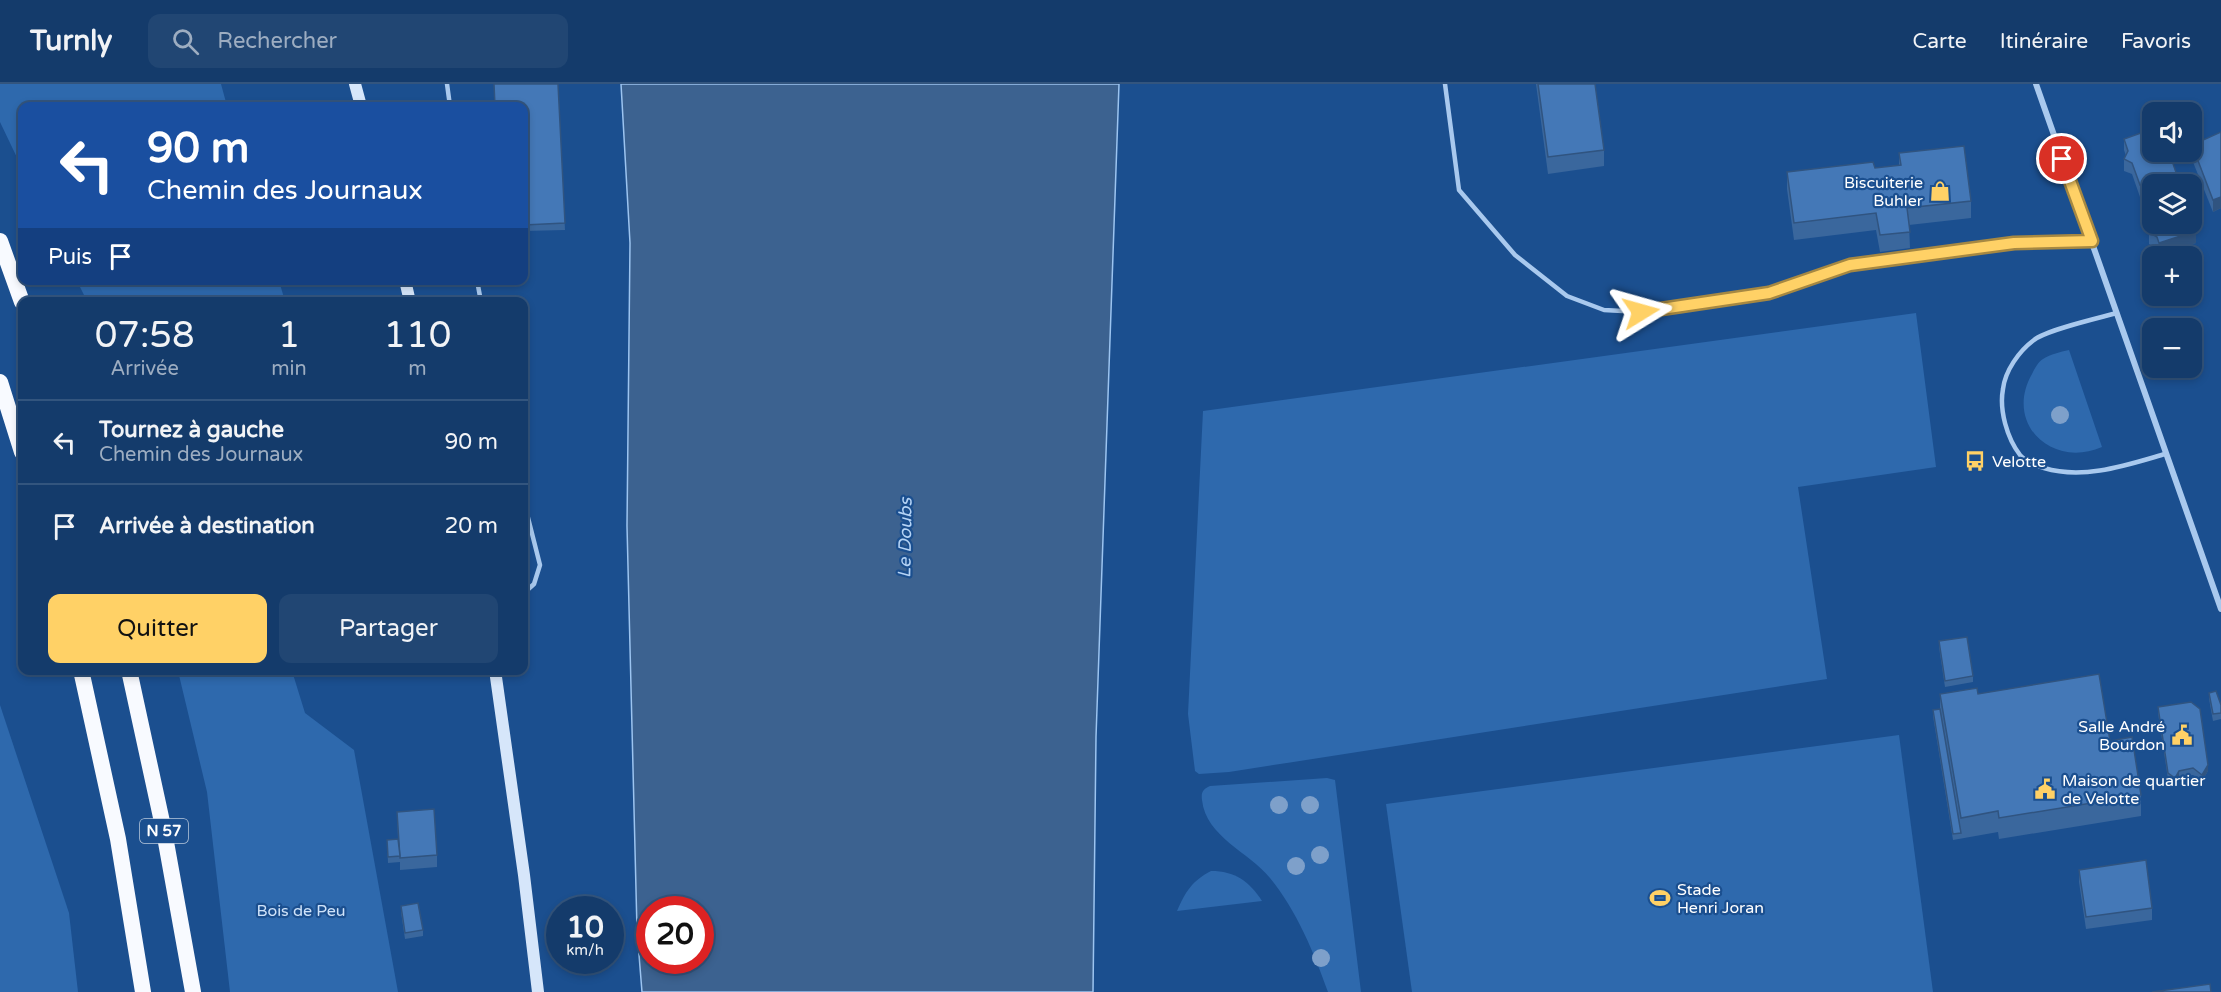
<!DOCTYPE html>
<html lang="fr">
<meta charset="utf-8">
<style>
:root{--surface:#143b6b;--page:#214673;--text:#f1f3f6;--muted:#9dadc1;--line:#33557e;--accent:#ffd166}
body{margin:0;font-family:"Varela Round",sans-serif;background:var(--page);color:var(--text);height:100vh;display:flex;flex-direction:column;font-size:22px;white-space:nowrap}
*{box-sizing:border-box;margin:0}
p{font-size:20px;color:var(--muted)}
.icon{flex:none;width:33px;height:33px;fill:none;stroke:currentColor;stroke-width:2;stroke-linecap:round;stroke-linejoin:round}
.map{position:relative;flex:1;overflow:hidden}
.sheet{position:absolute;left:18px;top:213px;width:510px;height:378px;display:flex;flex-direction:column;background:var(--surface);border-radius:12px;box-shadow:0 3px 9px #0003,0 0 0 2px var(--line)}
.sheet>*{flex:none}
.hud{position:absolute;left:18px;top:18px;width:510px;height:183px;border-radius:12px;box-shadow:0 3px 9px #0003,0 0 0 2px var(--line);background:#1a4fa0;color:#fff;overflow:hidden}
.controls{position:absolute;left:2142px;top:18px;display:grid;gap:12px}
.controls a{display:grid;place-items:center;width:60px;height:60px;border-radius:12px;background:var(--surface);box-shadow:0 3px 9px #0003,0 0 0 2px var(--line);font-size:30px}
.speed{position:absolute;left:546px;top:812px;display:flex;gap:12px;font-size:30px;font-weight:700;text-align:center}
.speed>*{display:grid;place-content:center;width:78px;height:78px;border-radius:50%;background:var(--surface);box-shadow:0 3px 9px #0003,0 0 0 2px var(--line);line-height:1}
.speed small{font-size:15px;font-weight:400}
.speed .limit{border:9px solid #d22;background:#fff;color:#111}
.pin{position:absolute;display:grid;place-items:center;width:51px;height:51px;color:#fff;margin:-26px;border:3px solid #fff;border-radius:50%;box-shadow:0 2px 6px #0007}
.me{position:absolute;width:66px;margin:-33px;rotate:82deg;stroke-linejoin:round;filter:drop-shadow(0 0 4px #0008)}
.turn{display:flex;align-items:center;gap:21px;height:126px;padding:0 30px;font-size:27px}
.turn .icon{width:78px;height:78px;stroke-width:2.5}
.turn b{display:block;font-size:42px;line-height:51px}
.then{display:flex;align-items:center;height:57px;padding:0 30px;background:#0003;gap:12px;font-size:22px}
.eta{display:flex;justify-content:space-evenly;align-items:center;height:102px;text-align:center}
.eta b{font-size:36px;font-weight:600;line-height:42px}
.cta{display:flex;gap:12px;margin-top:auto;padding:12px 30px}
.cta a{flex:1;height:69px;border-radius:12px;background:var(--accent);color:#111;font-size:24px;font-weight:600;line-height:69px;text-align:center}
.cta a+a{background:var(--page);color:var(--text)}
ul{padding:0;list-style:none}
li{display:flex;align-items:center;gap:18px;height:84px;padding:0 30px;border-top:2px solid var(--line)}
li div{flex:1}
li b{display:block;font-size:22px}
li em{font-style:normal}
header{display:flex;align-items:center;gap:36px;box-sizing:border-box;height:84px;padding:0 30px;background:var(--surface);border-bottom:2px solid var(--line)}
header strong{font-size:28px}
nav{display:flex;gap:33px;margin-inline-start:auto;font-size:21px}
.search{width:420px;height:54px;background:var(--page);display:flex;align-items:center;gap:15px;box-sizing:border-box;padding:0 21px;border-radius:12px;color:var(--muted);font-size:22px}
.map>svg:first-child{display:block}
</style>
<header>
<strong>Turnly</strong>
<div class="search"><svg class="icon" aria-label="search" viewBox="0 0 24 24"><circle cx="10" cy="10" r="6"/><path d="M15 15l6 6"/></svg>Rechercher</div>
<nav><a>Carte</a><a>Itinéraire</a><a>Favoris</a></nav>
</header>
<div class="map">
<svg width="2221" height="908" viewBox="0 0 2221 908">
<rect width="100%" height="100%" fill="#1b4f8f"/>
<g fill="#2e69ad">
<polygon points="0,0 221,0 227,22 22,22 22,84 0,38"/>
<polygon points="77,197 279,197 285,217 87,217"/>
<polygon points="1916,229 1936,383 1798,403 1827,595 1229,688 1199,690 1195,687 1188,630 1203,327"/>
<path d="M2069,266L2102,363C2051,385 2004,339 2032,290C2035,284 2038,278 2043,275C2051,270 2060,268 2069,266Z"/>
<polygon points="178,587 292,587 305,629 354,666 398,908 230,908 207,708"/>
<polygon points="0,621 69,829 78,908 0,908"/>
<polygon points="1899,651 1933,908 1412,908 1386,720"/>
<path d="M1327,694L1335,696L1361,908H1328C1314,869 1297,827 1270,794C1249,768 1206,753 1202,716C1201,708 1203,705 1210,702Z"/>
<path d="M1211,787C1235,787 1249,797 1262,817L1177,827C1185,808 1193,796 1211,787Z"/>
</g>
<path fill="#3c6290" stroke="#9cc4f0" stroke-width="1.5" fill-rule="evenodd" d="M621,0H1119L1096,653L1093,908H642L637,846L627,442L630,159ZM650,825H700V876H650Z"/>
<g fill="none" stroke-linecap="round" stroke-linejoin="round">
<g stroke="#a9c9ee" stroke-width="4.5">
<polyline points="447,0 450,22"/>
<polyline points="1445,0 1459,106 1515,171 1567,212 1604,226 1641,228 1769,209 1850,181 2014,159 2092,157"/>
<polyline points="477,196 481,218"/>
<path d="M2117,229C2099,234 2046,246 2034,256C2019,267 2005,287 2003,305C1999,326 2007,354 2020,371C2024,376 2037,382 2044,384C2084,396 2127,381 2165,370"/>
<polyline points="524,418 540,481 534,500 524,509"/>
</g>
<polyline stroke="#a9c9ee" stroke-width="6" points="2036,0 2221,525"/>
<g stroke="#d6e6fa" stroke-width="12">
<polyline points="355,0 361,22"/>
<polyline points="405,196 410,218"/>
<polyline points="495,586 524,791 538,908"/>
</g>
<g stroke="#f8faff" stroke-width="16">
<polyline points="0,157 22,218"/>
<polyline points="0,298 22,368"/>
<polyline points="81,586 118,755 143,908"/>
<polyline points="129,586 164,747 193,908"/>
</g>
</g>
<g fill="#7ea0ca">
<circle cx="2060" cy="331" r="9"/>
<circle cx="1279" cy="721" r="9"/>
<circle cx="1310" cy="721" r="9"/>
<circle cx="1320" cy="771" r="9"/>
<circle cx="1296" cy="782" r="9"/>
<circle cx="1321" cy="874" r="9"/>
</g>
<g fill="#3a679d">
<polygon points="558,0 565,146 524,147 524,22"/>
<polygon points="1536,0 1595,0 1604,66 1604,82 1548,90"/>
<polygon points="2221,48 2221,124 2213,128 2191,73 2192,61"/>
<polygon points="2124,55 2152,100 2152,140 2196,159 2159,171 2157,164 2149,160 2149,148 2151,144 2151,134 2143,112 2140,113 2132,90 2124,87 2124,75 2126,72 2124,66"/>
<polygon points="1899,69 1971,117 1971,134 1909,141 1910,164 1880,168 1876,146 1794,156 1787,105 1787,88 1875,84 1899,81"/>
<polygon points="1939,557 1973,592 1973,598 1945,603 1939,563"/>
<polygon points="340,586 354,586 353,591 340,588"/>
<polygon points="2209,609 2221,621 2221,635 2213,637 2209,615"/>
<polygon points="1940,610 1978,610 2110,657 2141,711 2141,732 1999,755 1998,748 1953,756 1933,632 1933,626 1940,625"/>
<polygon points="2158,623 2208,687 2202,697 2193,691 2179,693 2175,700 2168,695 2158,629"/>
<polygon points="397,728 437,771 437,783 400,786 400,776 400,778 388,779 387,756 398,755"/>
<polygon points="2079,786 2152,824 2152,836 2086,845 2079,798"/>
<polygon points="401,822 423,846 423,852 405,855 401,828"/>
</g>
<g fill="#305480">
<polygon points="2143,100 2143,112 2140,113 2140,101"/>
<polygon points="2221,113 2221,124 2213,128 2213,116"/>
<polygon points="2196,147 2196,159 2159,171 2159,159"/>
<polygon points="2208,681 2208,687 2202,697 2202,691"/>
<polygon points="2179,687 2179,693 2175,700 2175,694"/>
</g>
<g fill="#4478b7" stroke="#305480" stroke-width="1.5">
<polygon points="494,0 558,0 565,139 524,141 524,22 495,22"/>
<polygon points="1538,0 1595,0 1604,66 1548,73"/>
<polygon points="2152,45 2152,68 2169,68 2180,100 2152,100 2152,125 2143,100 2140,101 2132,79 2124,75 2128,67 2124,55"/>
<polygon points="2221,48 2221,113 2213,116 2192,61"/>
<polygon points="1964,62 1971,117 1907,124 1910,148 1880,151 1876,129 1794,139 1787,88 1873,78 1875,84 1901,81 1899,69"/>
<polygon points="2152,133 2152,140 2192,140 2192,135 2196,147 2159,159 2157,153 2149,148 2153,140 2151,134"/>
<polygon points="1967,553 1973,592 1945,597 1939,557"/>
<polygon points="2099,590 2110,657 2132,653 2141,711 1999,734 1998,727 1961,734 1940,610 1977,604 1978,610"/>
<polygon points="2216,607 2221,621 2221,629 2213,630 2209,609"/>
<polygon points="2191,618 2200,625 2208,681 2202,691 2193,684 2179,687 2175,694 2168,689 2158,623"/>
<polygon points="1940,625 1961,749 1953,750 1933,626"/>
<polygon points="434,725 437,771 400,774 397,728"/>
<polygon points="398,755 400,772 388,773 387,756"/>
<polygon points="2146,776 2152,824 2086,833 2079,786"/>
<polygon points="418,819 423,846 405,849 401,822"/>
<polygon points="2210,900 2211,908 2152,908"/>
</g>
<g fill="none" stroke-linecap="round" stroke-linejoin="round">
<g stroke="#a68842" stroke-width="15">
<polyline id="route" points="1641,228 1769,209 1850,181 2014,159 2092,157 2062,75"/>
</g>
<use href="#route" stroke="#ffd166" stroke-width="10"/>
</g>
<defs>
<g id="shop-bare" transform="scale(1.62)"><path d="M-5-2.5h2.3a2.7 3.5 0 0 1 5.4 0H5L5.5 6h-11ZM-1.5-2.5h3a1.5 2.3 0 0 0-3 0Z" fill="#ffd166" stroke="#1b4f8f" stroke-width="2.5" paint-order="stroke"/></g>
<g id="bus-bare" transform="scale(1.62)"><path d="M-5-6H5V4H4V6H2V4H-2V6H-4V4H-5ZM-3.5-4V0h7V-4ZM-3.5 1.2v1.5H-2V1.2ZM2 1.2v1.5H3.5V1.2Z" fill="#ffd166" stroke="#1b4f8f" stroke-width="2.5" paint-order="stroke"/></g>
<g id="civic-bare" transform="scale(1.62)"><path d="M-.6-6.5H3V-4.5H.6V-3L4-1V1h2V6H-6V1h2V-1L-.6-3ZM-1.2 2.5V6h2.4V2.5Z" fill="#ffd166" stroke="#1b4f8f" stroke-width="2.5" paint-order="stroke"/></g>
<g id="stadium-bare" transform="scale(1.62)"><path d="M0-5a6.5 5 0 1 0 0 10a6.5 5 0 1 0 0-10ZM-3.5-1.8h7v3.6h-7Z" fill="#ffd166" stroke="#1b4f8f" stroke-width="2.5" paint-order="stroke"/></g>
</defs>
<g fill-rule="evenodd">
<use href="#shop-bare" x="1940" y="107"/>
<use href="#bus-bare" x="1975" y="377"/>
<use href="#civic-bare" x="2182" y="651"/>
<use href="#civic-bare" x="2045" y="705"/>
<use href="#stadium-bare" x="1660" y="814"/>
</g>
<g text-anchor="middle" stroke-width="4.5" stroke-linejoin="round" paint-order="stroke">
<rect fill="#1b4f8f" stroke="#bbcadd" stroke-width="1.5" x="140" y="735" width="48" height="24" rx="4.5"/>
<g font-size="15" font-weight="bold" fill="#fff">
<text x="164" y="752">N 57</text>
</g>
<g font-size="16" fill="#fff" stroke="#1b4f8f" text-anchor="start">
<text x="1923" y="104" text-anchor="end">Biscuiterie<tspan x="1923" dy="18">Buhler</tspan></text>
<text x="1992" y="383">Velotte</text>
<text x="2165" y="648" text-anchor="end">Salle André<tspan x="2165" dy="18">Bourdon</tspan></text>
<text x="2062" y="702">Maison de quartier<tspan x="2062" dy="18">de Velotte</tspan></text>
<text x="1677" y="811">Stade<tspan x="1677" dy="18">Henri Joran</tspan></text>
</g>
<g font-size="16" fill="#cfe3fa" stroke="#1b4f8f">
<text x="301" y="832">Bois de Peu</text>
</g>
<g font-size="18" font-style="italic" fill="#b5d3f5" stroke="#1b4f8f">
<text transform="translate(905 454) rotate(-89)" y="6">Le Doubs</text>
</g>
</g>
</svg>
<div class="controls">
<a><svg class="icon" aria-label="sound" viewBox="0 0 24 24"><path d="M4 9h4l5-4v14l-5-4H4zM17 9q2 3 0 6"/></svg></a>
<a><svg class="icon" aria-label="layers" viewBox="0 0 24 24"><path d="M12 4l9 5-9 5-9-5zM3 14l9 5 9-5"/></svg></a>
<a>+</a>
<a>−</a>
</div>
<div class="speed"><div>10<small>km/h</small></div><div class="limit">20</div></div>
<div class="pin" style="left:2062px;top:75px;background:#d93025"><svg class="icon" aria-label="arrive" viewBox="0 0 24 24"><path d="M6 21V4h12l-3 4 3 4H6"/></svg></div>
<svg class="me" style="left:1641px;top:228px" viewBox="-20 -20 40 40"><path d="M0-17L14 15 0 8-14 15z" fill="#ffd166" stroke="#fff" stroke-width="4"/></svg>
<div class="hud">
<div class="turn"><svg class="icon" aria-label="left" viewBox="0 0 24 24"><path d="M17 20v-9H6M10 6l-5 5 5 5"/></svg><div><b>90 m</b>Chemin des Journaux</div></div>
<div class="then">Puis<svg class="icon" aria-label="arrive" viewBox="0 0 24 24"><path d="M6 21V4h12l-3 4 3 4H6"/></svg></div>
</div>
<section class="sheet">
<div class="eta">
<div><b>07:58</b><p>Arrivée</p></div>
<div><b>1</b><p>min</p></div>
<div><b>110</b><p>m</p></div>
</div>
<ul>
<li><svg class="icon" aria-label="left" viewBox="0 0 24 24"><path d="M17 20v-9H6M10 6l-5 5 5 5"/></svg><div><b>Tournez à gauche</b><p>Chemin des Journaux</p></div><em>90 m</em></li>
<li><svg class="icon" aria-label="arrive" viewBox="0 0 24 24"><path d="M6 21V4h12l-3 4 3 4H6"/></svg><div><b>Arrivée à destination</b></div><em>20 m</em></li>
</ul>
<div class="cta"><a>Quitter</a><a>Partager</a></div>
</section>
</div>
